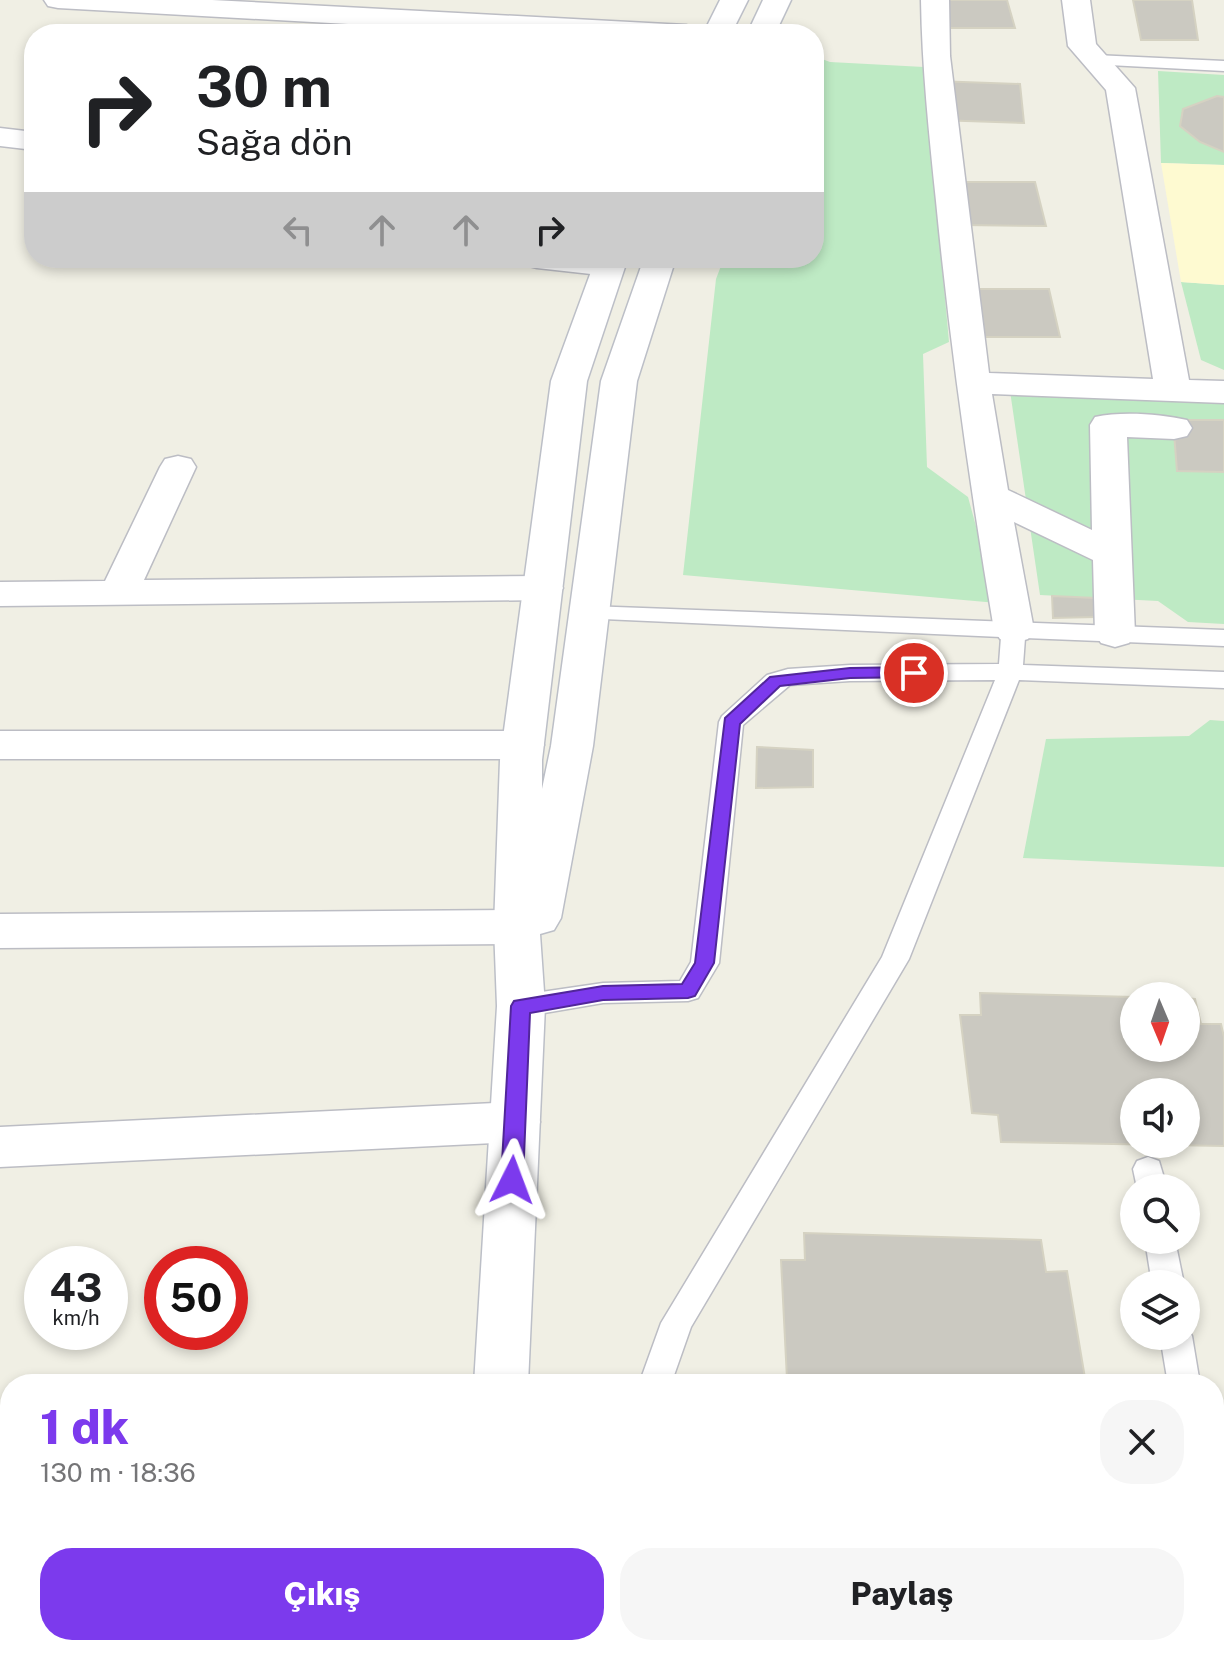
<!DOCTYPE html>
<html lang="tr">
<meta charset="utf-8">
<style>
:root{--surface:#fff;--page:#f6f6f6;--text:#202124;--muted:#757577;--accent:#7c3aed}
body{margin:0;font-family:"Public Sans",sans-serif;background:var(--page);color:var(--text);height:100vh;display:flex;flex-direction:column;font-size:30px;white-space:nowrap}
*{box-sizing:border-box;margin:0}
p{font-size:26px;color:var(--muted)}
.icon{flex:none;width:44px;height:44px;fill:none;stroke:currentColor;stroke-width:2;stroke-linecap:round;stroke-linejoin:round}
.map{position:relative;flex:1;overflow:hidden}
.drawer{position:absolute;left:0px;top:1374px;width:1224px;height:282px;display:flex;flex-direction:column;background:var(--surface);border-radius:32px 32px 0 0;box-shadow:0 4px 12px #0003}
.drawer>*{flex:none}
.hud{position:absolute;left:24px;top:24px;width:800px;height:244px;border-radius:32px;box-shadow:0 4px 12px #0003;background:#fff;color:var(--text);overflow:hidden}
.needle{width:52px;rotate:178deg}
.buttons{position:absolute;left:1120px;top:982px;display:grid;gap:16px}
.buttons a{display:grid;place-items:center;width:80px;height:80px;border-radius:50%;background:var(--surface);box-shadow:0 4px 12px #0003;font-size:40px}
.speed{position:absolute;left:24px;top:1246px;display:flex;gap:16px;font-size:40px;font-weight:700;text-align:center}
.speed>*{display:grid;place-content:center;width:104px;height:104px;border-radius:50%;background:var(--surface);box-shadow:0 4px 12px #0003;line-height:1}
.speed small{font-size:20px;font-weight:400}
.speed .limit{border:12px solid #d22;background:#fff;color:#111}
.pin{position:absolute;display:grid;place-items:center;width:68px;height:68px;color:#fff;margin:-34px;border:4px solid #fff;border-radius:50%;box-shadow:0 2px 8px #0007}
.me{position:absolute;width:88px;margin:-44px;rotate:3deg;stroke-linejoin:round;filter:drop-shadow(0 0 6px #0008)}
.turn{display:flex;align-items:center;gap:28px;height:168px;padding:0 40px;font-size:36px}
.turn .icon{width:104px;height:104px;stroke-width:2.5}
.turn b{display:block;font-size:56px;line-height:68px}
.lanes{display:flex;align-items:center;height:76px;padding:0 40px;background:#0003;justify-content:center;gap:40px;direction:ltr}
.lanes .off{opacity:.35}
.round{display:grid;place-items:center;flex:none;width:84px;height:84px;border-radius:32px;background:var(--page)}
.head{display:flex;align-items:center;justify-content:space-between;height:136px;padding:0 40px}
h1{font-size:48px;font-weight:800;line-height:60px;color:var(--accent)}
.primary-button{display:flex;gap:16px;margin-top:auto;padding:16px 40px}
.primary-button a{flex:1;height:92px;border-radius:32px;background:var(--accent);color:#fff;font-size:32px;font-weight:800;line-height:92px;text-align:center}
.primary-button a+a{background:var(--page);color:var(--text)}
.map>svg:first-child{display:block}
</style>
<div class="map">
<svg width="1224" height="1655" viewBox="0 0 1224 1655">
<rect width="100%" height="100%" fill="#f0efe4"/>
<g fill="#beeac4">
<polygon points="814,56 830,62 924,67 949,342 923,354 927,467 968,497 997,603 683,575 716,279 724,258 814,258"/>
<polygon points="1158,71 1224,75 1224,165 1161,163"/>
<polygon points="1181,282 1224,285 1224,370 1201,360"/>
<polygon points="1010,391 1224,402 1224,624 1188,622 1158,601 1040,595"/>
<polygon points="1210,720 1224,721 1224,867 1023,858 1046,739 1189,736"/>
</g>
<polygon fill="#fefad1" points="1161,163 1224,165 1224,285 1181,282"/>
<g fill="#cbc9c1" stroke="#d5d2c2" stroke-width="2" fill-rule="evenodd">
<polygon points="944,0 1007,0 1015,28 950,28"/>
<polygon points="1133,0 1192,0 1198,40 1141,40"/>
<polygon points="935,81 1020,84 1024,123 937,120"/>
<polygon points="1217,96 1224,97 1224,152 1200,142 1180,126 1183,109"/>
<polygon points="955,182 1035,182 1046,226 964,225"/>
<polygon points="966,289 1049,289 1060,337 975,337"/>
<polygon points="1173,420 1224,420 1224,472 1177,471"/>
<polygon points="1052,596 1096,598 1095,617 1053,618"/>
<polygon points="757,747 813,750 813,787 756,788"/>
<path d="M980,993L1134,997V1048H1186V998L1195,999L1201,1024H1221L1224,1037V1146L1001,1142L998,1115L972,1113L960,1015H981ZM1134,1092H1186V1144H1134Z"/>
<polygon points="804,1233 1041,1240 1046,1272 1067,1271 1086,1384 815,1384 787,1379 781,1260 805,1260"/>
<polygon points="733,1646 1006,1646 1008,1655 733,1655"/>
</g>
<g fill="none" stroke-linecap="round" stroke-linejoin="round">
<g stroke="#bcbdc4" stroke-width="3">
<g id="lane">
<polygon points="1095,55 1224,61 1224,71 1089,64 1086,60"/>
<polygon points="589,606 1224,630 1224,646 1025,638 1023,665 1224,672 1224,688 1019,680 909,959 691,1327 671,1384 639,1384 661,1323 882,957 995,680 850,681 790,685 743,725 719,963 698,998 688,1001 603,1003 521,1017 511,1013 507,1006 511,999 521,995 603,983 680,981 691,962 719,722 722,716 767,675 788,669 850,665 999,664 1001,637 581,618 577,613 581,608"/>
<polygon points="1148,1157 1159,1161 1167,1188 1137,1188 1133,1169 1137,1161"/>
<polygon points="1145,1240 1175,1240 1184,1284 1152,1284"/>
<polygon points="1186,1326 1192,1336 1200,1384 1168,1384 1160,1336 1186,1336"/>
<polygon points="1214,1541 1224,1542 1224,1574 1214,1573"/>
<rect x="606" y="1646" width="36" height="9"/>
</g>
</g>
<g stroke="#bcbdc4" stroke-width="3">
<g id="street">
<polygon points="44,0 212,0 686,25 696,28 700,34 530,34 58,8 48,6"/>
<path d="M921,0H949L950,56L989,373L1153,379L1106,90L1068,46L1062,0H1090L1096,44L1135,88L1189,380L1224,381V403L992,394L1008,490L1092,530L1090,425L1095,417C1122,411 1160,414 1187,420L1192,428L1187,436L1174,439L1127,437L1135,634L1129,643L1115,647L1101,643L1095,634L1093,560L1014,522L1034,630L1028,639L1014,643L1000,639L994,630C970,487 950,345 936,201C929,134 922,67 921,0Z"/>
<polygon points="0,128 34,132 34,150 0,146"/>
<polygon points="521,258 617,258 625,266 621,273 609,276 537,268 525,265"/>
<polygon points="178,456 191,459 196,467 144,580 543,576 557,579 563,588 557,597 543,600 0,606 0,582 105,581 160,467 165,459"/>
<polygon points="0,731 523,731 538,735 544,745 538,755 523,759 0,759"/>
<polygon points="517,910 533,915 540,927 533,939 517,944 0,948 0,914"/>
<polygon points="515,1102 533,1108 540,1122 533,1136 515,1142 0,1167 0,1127"/>
<polygon points="10,1582 10,1638 0,1639 0,1583"/>
</g>
</g>
<g stroke="#bcbfc7" stroke-width="3">
<g id="secondary">
<polygon points="720,0 748,0 731,34 703,34"/>
<polygon points="763,0 791,0 775,34 747,34"/>
<polygon points="596,258 628,258 587,381 542,760 542,789 551,746 601,381 644,258 676,258 637,381 593,746 561,918 554,930 540,934 545,1006 528,1384 474,1384 497,1006 494,927 500,760 551,381"/>
<polygon points="457,1646 517,1646 516,1655 456,1655"/>
</g>
</g>
<use href="#lane" fill="#fff" fill-rule="evenodd"/>
<use href="#street" fill="#fff" fill-rule="evenodd"/>
<use href="#secondary" fill="#fff" fill-rule="evenodd"/>
</g>
<polygon fill="#7c3aed" stroke="#51269a" stroke-width="2" points="914,667 920,669 922,673 920,677 850,678 780,686 740,724 714,963 695,996 688,998 603,1000 530,1013 523,1180 519,1186 512,1189 505,1186 501,1180 511,1006 514,1001 603,986 682,984 695,963 725,718 770,677 850,668"/>
</svg>
<div class="buttons">
<a><svg class="needle" viewBox="-14 -14 28 28"><path d="M0-13l5 13h-10z" fill="#e53935"/><path d="M0 13l5-13h-10z" fill="#757577"/></svg></a>
<a><svg class="icon" aria-label="sound" viewBox="0 0 24 24"><path d="M4 9h4l5-4v14l-5-4H4zM17 9q2 3 0 6"/></svg></a>
<a><svg class="icon" aria-label="search" viewBox="0 0 24 24"><circle cx="10" cy="10" r="6"/><path d="M15 15l6 6"/></svg></a>
<a><svg class="icon" aria-label="layers" viewBox="0 0 24 24"><path d="M12 4l9 5-9 5-9-5zM3 14l9 5 9-5"/></svg></a>
</div>
<div class="speed"><div>43<small>km/h</small></div><div class="limit">50</div></div>
<div class="pin" style="left:914px;top:673px;background:#d93025"><svg class="icon" aria-label="arrive" viewBox="0 0 24 24"><path d="M6 21V4h12l-3 4 3 4H6"/></svg></div>
<svg class="me" style="left:512px;top:1180px" viewBox="-20 -20 40 40"><path d="M0-17L14 15 0 8-14 15z" fill="#7c3aed" stroke="#fff" stroke-width="4"/></svg>
<div class="hud">
<div class="turn"><svg class="icon" aria-label="right" viewBox="0 0 24 24"><path d="M7 20v-9h11M14 6l5 5-5 5"/></svg><div><b>30 m</b>Sağa dön</div></div>
<div class="lanes"><svg class="icon off" aria-label="left" viewBox="0 0 24 24"><path d="M17 20v-9H6M10 6l-5 5 5 5"/></svg><svg class="icon off" aria-label="ahead" viewBox="0 0 24 24"><path d="M12 20V5M6 11l6-6 6 6"/></svg><svg class="icon off" aria-label="ahead" viewBox="0 0 24 24"><path d="M12 20V5M6 11l6-6 6 6"/></svg><svg class="icon" aria-label="right" viewBox="0 0 24 24"><path d="M7 20v-9h11M14 6l5 5-5 5"/></svg></div>
</div>
<section class="drawer">
<div class="head"><div><h1>1 dk</h1><p>130 m · 18:36</p></div><a class="round"><svg class="icon" aria-label="close" viewBox="0 0 24 24"><path d="M6 6l12 12M18 6L6 18"/></svg></a></div>
<div class="primary-button"><a>Çıkış</a><a>Paylaş</a></div>
</section>
</div>
